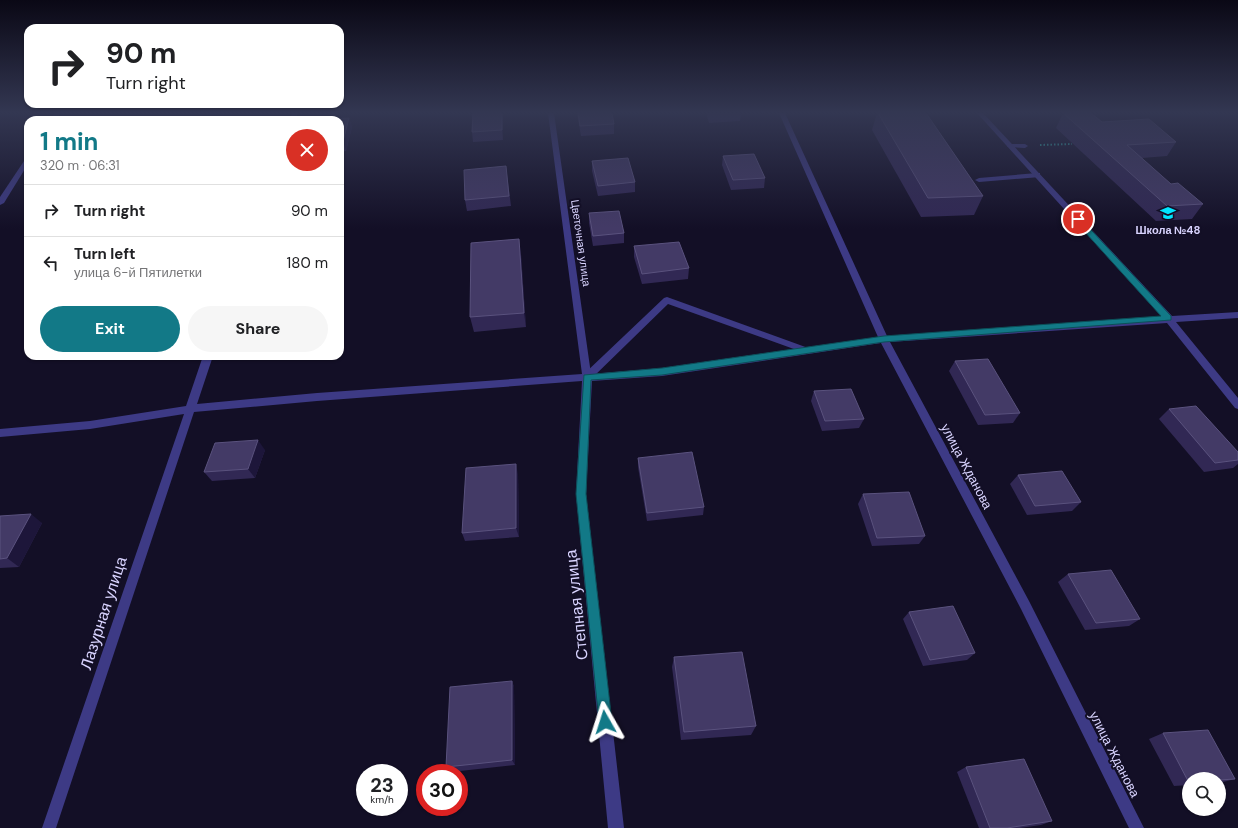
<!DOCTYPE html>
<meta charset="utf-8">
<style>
:root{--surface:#fff;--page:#f6f6f6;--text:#202124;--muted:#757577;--line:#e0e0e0;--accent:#127987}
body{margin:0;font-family:"DM Sans",sans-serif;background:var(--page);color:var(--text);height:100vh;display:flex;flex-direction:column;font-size:15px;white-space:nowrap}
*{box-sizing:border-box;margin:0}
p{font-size:13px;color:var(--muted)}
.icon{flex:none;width:22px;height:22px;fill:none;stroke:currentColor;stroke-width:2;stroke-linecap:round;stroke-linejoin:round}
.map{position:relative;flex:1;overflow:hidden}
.drawer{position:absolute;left:24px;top:116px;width:320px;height:244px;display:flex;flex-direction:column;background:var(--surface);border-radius:12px;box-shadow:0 1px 3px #0004}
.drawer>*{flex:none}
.guide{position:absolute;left:24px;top:24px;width:320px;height:84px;border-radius:12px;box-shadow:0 1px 3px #0004;background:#fff;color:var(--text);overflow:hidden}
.buttons{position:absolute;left:1182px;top:772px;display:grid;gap:8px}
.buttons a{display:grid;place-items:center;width:44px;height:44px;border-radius:50%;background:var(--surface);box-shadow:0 1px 3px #0004;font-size:20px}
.speed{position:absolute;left:356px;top:764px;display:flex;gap:8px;font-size:20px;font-weight:700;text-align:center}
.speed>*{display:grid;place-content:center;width:52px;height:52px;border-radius:50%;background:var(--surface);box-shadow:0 1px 3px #0004;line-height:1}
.speed small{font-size:10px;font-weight:400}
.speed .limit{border:6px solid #d22;background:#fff;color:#111}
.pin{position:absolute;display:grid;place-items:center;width:34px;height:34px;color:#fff;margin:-17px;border:2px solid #fff;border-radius:50%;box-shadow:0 1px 4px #0007}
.me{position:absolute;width:44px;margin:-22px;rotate:354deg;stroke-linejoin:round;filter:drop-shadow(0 0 3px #0008)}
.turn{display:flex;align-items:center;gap:14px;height:84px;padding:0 16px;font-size:18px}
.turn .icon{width:52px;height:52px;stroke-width:2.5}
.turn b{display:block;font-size:28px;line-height:34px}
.round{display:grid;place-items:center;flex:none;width:42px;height:42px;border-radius:21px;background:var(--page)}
.head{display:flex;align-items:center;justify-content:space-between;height:68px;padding:0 16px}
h1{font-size:24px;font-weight:700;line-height:30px;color:var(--accent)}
.button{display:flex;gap:8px;margin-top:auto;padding:8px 16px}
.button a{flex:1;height:46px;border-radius:24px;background:var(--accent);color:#fff;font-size:16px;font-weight:700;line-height:46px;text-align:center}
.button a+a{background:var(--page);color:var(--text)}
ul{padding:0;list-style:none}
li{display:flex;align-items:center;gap:12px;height:52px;padding:0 16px;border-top:1px solid var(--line)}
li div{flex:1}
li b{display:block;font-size:15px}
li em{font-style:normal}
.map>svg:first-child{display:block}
</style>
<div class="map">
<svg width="1238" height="828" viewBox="0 0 1238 828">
<rect width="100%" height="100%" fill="#130f26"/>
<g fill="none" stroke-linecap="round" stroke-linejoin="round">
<polyline stroke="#2fb8b0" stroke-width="2" stroke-dasharray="1.5 2" stroke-linecap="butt" points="1040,145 1072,144"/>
<g fill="#3d3a85" fill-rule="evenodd">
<polygon points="1010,144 1025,144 1028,146 1025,148 1008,147 1007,146"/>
<polygon points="1037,173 1040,173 1040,177 979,182 975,180 979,178"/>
<polygon points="667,297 811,349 813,351 811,353 805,353 668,304 590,380 584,380 582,377 584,374 664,298"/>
</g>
<g fill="#3d3a85" fill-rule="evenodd">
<polygon points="55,113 61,113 56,120 50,120"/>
<polygon points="292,113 298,113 296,120 290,120"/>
<polygon points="548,113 554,113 591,374 662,368 878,337 779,113 785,113 887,336 1162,317 977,113 983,113 1172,316 1238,312 1238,318 1176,322 1238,398 1238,409 1235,408 1167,323 890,342 1029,601 1144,828 1129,828 1021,609 881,343 662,376 592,381 586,494 624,828 608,828 576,494 582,381 317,401 194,412 56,828 42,828 184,414 90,429 0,437 0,429 90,421 186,406 203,356 213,356 197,404 317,393 582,374"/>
<polygon points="28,157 28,164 4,203 0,205 0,197 26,158"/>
</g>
</g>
<g fill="#312854">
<polygon points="473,113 502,113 503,119 503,140 473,142 472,132"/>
<polygon points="577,113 612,113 614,124 614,134 581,136"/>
<polygon points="706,113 741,113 740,121 709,123"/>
<polygon points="877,113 926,113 983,196 974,215 921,217 872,130"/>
<polygon points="1063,113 1102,122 1176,142 1167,156 1142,158 1171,184 1203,204 1192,219 1156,221 1056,128"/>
<polygon points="349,118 352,127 346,151 340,152 340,120"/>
<polygon points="723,156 765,178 764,188 731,190 722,165"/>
<polygon points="592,161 635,182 635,192 598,196 592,171"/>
<polygon points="506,166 511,206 467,211 465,200"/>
<polygon points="589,213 624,233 624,243 593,246 589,223"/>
<polygon points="634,246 689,268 688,279 642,284 634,257"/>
<polygon points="521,254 526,327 474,332 470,317"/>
<polygon points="955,361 1020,413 1013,423 978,425 949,371"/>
<polygon points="814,391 864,419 859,428 822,431 811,401"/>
<polygon points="1169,409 1238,452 1238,464 1233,468 1204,472 1159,419"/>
<polygon points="265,450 255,478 212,481 204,472"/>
<polygon points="638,458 704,507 703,515 647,521 638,467"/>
<polygon points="518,474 519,537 465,541 462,533"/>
<polygon points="1018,475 1081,502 1072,511 1027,515 1010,484"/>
<polygon points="863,494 925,536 919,544 872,546 858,504"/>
<polygon points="0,516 42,523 19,567 0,568"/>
<polygon points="1068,574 1140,619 1129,626 1085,630 1058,582"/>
<polygon points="909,612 975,653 967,660 923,666 903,619"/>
<polygon points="674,657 756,726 751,735 681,740 672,667"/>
<polygon points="512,681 514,687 515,765 451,772 446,767"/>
<polygon points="1163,733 1235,779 1219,783 1219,779 1189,779 1189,785 1174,786 1149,739"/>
<polygon points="966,767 1052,821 1041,825 1020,828 979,828 957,772"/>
</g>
<g fill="#1d163a">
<polygon points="502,113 503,119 503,140 502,130"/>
<polygon points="349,118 352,127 346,151 343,141"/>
<polygon points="519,239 521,254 526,327 524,313"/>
<polygon points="258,440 265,450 255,478 248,469"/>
<polygon points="516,464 518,474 519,537 516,528"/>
<polygon points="31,514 42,523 19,567 7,558"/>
<polygon points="512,681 514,687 515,765 512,760"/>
</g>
<g fill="#433a66" stroke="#5a527e">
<polygon points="473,113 502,113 502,130 472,132"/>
<polygon points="578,113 612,113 614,124 580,126"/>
<polygon points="878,113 926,113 983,196 928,198"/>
<polygon points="1063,113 1091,113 1102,122 1149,119 1176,142 1127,145 1171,184 1178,183 1203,204 1167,206"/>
<polygon points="349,118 343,141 340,142 340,120 314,120"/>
<polygon points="754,154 765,178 733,180 723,156"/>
<polygon points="628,158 635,182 598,186 592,161"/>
<polygon points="506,166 509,196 465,200 464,170"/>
<polygon points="619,211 624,233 593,236 589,213"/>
<polygon points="519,239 524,313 470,317 471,243"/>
<polygon points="679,242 689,268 642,274 634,246"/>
<polygon points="988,359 1020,413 985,415 955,361"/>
<polygon points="851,389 864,419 825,421 814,391"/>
<polygon points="1196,406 1238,452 1238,460 1215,463 1169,409"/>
<polygon points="258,440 248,469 204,472 215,443"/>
<polygon points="692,452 704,507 647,513 638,458"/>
<polygon points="516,464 516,528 462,533 466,468"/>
<polygon points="1062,471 1081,502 1035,506 1018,475"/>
<polygon points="909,492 925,536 877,538 863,494"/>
<polygon points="31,514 7,558 0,559 0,516"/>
<polygon points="1111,570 1140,619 1096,623 1068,574"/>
<polygon points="953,606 975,653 930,660 909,612"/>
<polygon points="742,652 756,726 684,732 674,657"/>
<polygon points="512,681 512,760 446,767 450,687"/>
<polygon points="1208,730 1235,779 1219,780 1219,779 1189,779 1189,781 1188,781 1163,733"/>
<polygon points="1024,759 1052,821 1007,828 990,828 966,767"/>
</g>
<linearGradient id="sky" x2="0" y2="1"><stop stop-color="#0a0815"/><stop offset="0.49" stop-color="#333752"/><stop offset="1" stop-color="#333752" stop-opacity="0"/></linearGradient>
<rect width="1238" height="229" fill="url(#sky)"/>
<polygon fill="#127987" stroke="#0c4f58" points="1078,217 1080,218 1171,316 1171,320 884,342 662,375 591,380 586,494 612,722 610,726 605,728 601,726 599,722 576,494 584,375 662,368 884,336 1161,316 1075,221 1075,218"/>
<defs>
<g id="school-bare" transform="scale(1.2)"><path d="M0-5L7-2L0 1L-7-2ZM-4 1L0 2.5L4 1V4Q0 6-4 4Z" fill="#00e5ff" stroke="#130f26" stroke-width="2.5" paint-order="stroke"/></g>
</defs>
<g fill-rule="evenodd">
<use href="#school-bare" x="1168" y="213"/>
</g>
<g text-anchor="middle" stroke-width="4" stroke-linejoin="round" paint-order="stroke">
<g font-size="11" font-weight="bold" fill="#d9d4ff" stroke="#130f26">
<text x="1168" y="234">Школа №48</text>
</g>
<g font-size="11" fill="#d9d4ff" stroke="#130f26">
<text transform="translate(581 243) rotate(82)" y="4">Цветочная улица</text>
</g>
<g font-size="13" fill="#d9d4ff" stroke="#130f26">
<text transform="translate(967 466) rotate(62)" y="5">улица Жданова</text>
<text transform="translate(1115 754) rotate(63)" y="5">улица Жданова</text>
</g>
<g font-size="16" fill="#d9d4ff" stroke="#130f26">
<text transform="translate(576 605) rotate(-96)" y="6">Степная улица</text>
<text transform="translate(103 613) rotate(-72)" y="6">Лазурная улица</text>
</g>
</g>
</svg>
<div class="buttons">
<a><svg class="icon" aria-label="search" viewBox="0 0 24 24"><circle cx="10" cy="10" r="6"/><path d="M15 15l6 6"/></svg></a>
</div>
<div class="speed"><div>23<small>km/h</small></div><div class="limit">30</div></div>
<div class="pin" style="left:1078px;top:219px;background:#d93025"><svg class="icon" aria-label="arrive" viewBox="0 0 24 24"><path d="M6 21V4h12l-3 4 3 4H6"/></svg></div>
<svg class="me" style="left:605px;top:722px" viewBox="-20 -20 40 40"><path d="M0-17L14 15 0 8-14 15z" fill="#127987" stroke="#fff" stroke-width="4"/></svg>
<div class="guide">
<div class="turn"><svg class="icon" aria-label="right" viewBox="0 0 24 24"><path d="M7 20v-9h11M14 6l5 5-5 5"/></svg><div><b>90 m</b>Turn right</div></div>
</div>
<section class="drawer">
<div class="head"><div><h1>1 min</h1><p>320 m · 06:31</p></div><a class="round" style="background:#d93025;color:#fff"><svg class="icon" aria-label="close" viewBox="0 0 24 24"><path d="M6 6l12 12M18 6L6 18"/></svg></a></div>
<ul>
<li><svg class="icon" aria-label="right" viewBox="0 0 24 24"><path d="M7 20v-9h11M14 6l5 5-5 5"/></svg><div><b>Turn right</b></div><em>90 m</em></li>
<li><svg class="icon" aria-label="left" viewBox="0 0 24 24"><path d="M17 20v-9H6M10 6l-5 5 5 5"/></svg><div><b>Turn left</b><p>улица 6-й Пятилетки</p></div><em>180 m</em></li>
</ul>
<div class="button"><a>Exit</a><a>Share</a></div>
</section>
</div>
